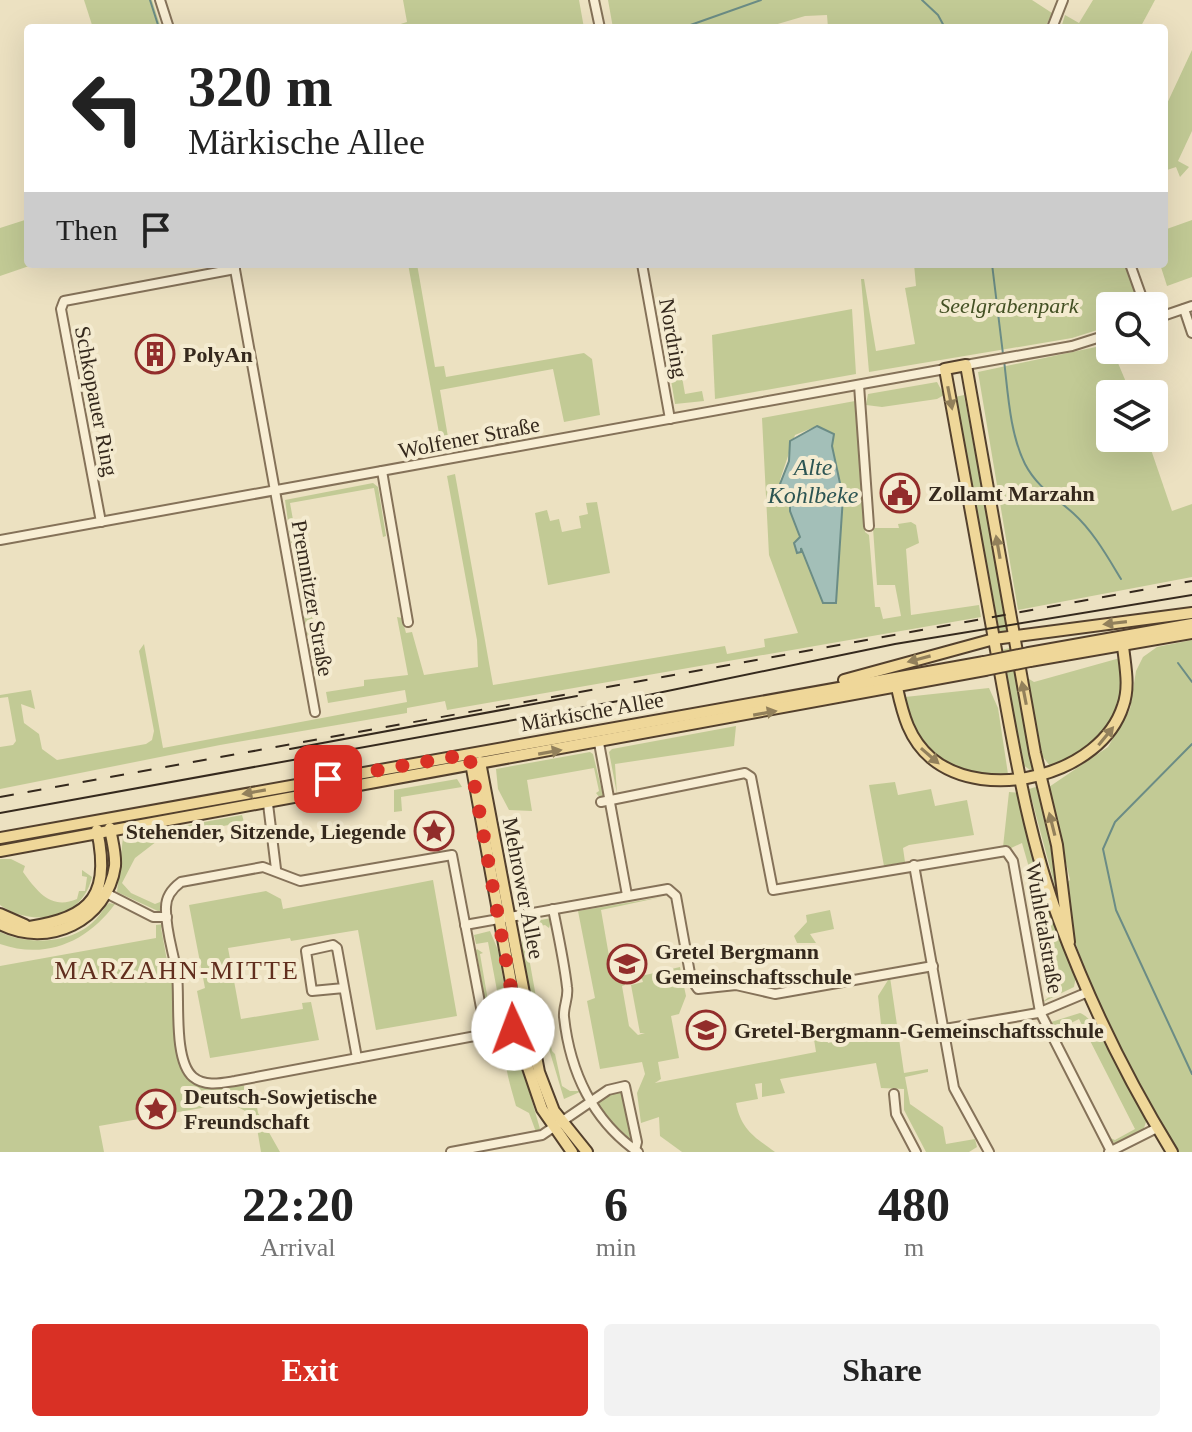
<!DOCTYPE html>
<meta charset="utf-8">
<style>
:root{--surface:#fff;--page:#f2f2f2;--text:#222;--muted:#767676;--accent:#d93025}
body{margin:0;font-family:"Times New Roman",serif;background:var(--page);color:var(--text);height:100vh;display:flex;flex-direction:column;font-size:30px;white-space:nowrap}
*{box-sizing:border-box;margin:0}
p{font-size:26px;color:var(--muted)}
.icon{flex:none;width:44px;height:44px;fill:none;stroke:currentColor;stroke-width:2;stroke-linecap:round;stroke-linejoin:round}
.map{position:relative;height:1152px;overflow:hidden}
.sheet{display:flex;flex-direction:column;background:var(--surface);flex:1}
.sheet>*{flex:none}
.guide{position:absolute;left:24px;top:24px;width:1144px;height:244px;border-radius:8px;box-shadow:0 8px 32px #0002;background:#fff;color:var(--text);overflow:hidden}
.controls{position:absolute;left:1096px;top:292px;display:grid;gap:16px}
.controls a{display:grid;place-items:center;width:72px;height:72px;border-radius:8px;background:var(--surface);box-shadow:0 8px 32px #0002;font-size:40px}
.pin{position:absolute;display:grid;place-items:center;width:68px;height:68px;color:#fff;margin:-34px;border-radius:16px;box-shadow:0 4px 12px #0006}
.me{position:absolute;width:88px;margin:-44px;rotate:358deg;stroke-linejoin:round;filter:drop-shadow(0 0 6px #0008)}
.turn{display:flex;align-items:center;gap:28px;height:168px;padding:0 32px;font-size:36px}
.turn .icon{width:104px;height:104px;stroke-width:2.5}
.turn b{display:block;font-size:56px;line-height:68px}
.then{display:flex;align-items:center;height:76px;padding:0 32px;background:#0003;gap:16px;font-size:30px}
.eta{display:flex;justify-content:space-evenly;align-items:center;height:136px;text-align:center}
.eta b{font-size:48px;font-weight:700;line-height:56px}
.primary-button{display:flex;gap:16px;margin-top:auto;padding:16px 32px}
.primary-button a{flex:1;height:92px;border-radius:8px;background:var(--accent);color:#fff;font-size:32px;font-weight:700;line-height:92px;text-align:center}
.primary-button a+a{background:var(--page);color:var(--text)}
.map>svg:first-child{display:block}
</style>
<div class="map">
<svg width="1192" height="1152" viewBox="0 0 1192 1152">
<rect width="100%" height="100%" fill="#ece1c1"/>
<g fill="#c2ca95" fill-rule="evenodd">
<polygon points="84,0 152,0 161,28 93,28"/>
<polygon points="403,0 579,0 584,28 388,28 407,22"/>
<polygon points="608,0 1032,0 1052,13 1045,28 828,28 827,15 805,16 764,28 613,28"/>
<polygon points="1093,0 1155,0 1140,28 1061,28 1065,15 1079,23"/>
<polygon points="1192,50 1192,131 1178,161 1189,167 1180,177 1176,167 1164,171 1164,110"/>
<polygon points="28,219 28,264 35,264 0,276 0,228"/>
<polygon points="1192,220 1192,277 1167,286 1160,264 1164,264 1164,230"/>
<polygon points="408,264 417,264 435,367 444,366 446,377 584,353 592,359 600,415 564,422 553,369 440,390 449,443 441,444"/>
<polygon points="914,264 1124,264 1142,306 1110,306 1110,326 1072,338 869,372 861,279 864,279 876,351 915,344 905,288 916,286"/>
<polygon points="852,309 856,374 715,399 712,335"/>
<polygon points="1110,344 1131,394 1110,394 1110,438 1147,438 1172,511 1192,504 1192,577 1018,610 978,372"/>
<polygon points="678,354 685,394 702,391 704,401 675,404 667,356"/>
<polygon points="937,382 944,395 937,399 882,407 866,405 868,394"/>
<polygon points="964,395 1009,630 1000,634 955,397"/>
<path d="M855,401L865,532L869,535L875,607H880L883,619L901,616L895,585H877L873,528H899L898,524L911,522L916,525L919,543L906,549L911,615L979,605L981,617L447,710L445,701L407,708V713L220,745L0,789V747L13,745L16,741L8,697L0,698V695L31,690L35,709L21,704L24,723L39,734L42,749L57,760L146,744L152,740L154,731L139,651L144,644L163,748L407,702L405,690L328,703L326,692L364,686V680L408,675L397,617L402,618L406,633L412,632L424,675L478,667L477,640L447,476L455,474L493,685L725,646L727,654L765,647L764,639L798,633L769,555L762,418ZM817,426L834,434L832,446L843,497L836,603H823L809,561L799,544C801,532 787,490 780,480L795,435Z"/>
<polygon points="373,483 378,487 386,536 383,537 374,488 290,503 297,542 291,543 285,500"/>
<polygon points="597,502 610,573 548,585 535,513 547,510 550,521 559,519 562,532 581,528 579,516 588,514 586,503"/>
<polygon points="306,562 325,668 314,671 295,565"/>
<polygon points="1192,640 1192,1152 1178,1152 1118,1044 1088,978 1071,930 1066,883 1070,880 1049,787 1108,747 1130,709 1136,671 1143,657 1157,647"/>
<polygon points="1010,648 1033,768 1030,770 1023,765 1001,650"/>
<path d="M1120,658C1128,716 1103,747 1050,766L1039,752L1026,677L1034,682Z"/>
<path d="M989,688L998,708L1008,774C960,780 907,748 905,697Z"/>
<polygon points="736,726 734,746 615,764 617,794 609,752 612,749"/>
<polygon points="590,752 593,754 602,791 600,760 605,793 601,799 596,793 599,791 594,768 527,780 532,811 509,810 498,789 496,769"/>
<polygon points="457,779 462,787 401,797 402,811 394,812 394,790"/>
<polygon points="895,782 898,795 931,789 935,806 967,800 974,835 909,845 903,848 905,862 884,866 869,785"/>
<polygon points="1039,786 1051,834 1057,894 1029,789"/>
<polygon points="1009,792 1020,793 1076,976 1074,987 1041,1003 1056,992 1034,871 1030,871 1022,843 1009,849 1003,847"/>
<polygon points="242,815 244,822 161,838 135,858 122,883 131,893 155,904 160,902 160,912 117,892 123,837"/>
<path d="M0,859H11L25,866L23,872C38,893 52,910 77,899L79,891H85L87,877L82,876V870L92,877C82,921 30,927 0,905Z"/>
<polygon points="433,880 457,1016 376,1030 358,930 291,941 290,938 228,948 241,1019 303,1009 302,1003 311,1002 319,1040 210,1058 197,991 205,988 189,905 266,891 281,899 283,909"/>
<path d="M662,897L601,910L609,956H613L617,976L624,975L625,985L622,986L629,1026L638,1035L645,1033H640L631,985L643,982L641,976L680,967L686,996L679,1014L671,1016L679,1058L658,1062L661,1079L655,1083L816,1052L813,1033H825L828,1043L882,1033L878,996L890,977L904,1073L928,1069V1072L905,1077L910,1104L943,1127L946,1144L975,1139L977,1147L969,1152H926L904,1110V1089L881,1088L876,1063L780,1079L785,1093L762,1097V1083L755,1084L758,1099L736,1103C741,1129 754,1137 775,1152H682L660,1136L659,1117L641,1123L637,1093L645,1074L642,1062L600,1069L587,1001L595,998L578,911Z"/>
<path d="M109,903L115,904C87,942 46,960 0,944V932C30,946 74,944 97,918C102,913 104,907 109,903Z"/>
<polygon points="830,910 834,929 810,934 816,943 797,943 794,936 807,922 806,915"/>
<path d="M552,918L549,928L545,925L524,930L538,1008L547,1011L544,1014L552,1051L555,1054L562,1086L570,1091H582L564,1099L549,1049L542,1050C531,1011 518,964 523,923Z"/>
<polygon points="165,924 161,928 170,977 175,976 178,1051 182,1068 191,1080 243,1082 246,1096 255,1095 258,1113 280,1152 261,1152 255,1116 230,1103 99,1126 104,1152 0,1152 0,966 156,938 156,925"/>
<polygon points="490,931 498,950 511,1024 490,1029 477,955 473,954 477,949 483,953 480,954 492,1024 503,1023 488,942 476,944 474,935"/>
<path d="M1080,1013C1102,1021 1132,1094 1147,1119L1143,1131L1118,1144L1109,1141L1110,1138L1115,1140L1135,1129L1079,1019L1061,1028L1065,1038L1062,1043L1048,1023Z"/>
<path d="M513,1035L540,1129L536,1132L529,1113L516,1106C509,1080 502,1063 507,1036Z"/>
<polygon points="623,1088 633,1143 617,1134 596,1104 597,1099"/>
</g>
<polygon fill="#a3bfb8" stroke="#6b8c85" stroke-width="2" points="817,426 834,434 832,446 843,497 836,603 823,603 801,548 801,552 797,553 794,543 800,537 790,511 790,494 780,484 789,461 790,441"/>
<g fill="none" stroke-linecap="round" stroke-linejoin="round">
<g stroke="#6b8c85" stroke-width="2">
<polyline points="150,0 159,28"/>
<polyline points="922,0 938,15 945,28"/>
<polyline points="682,28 761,0"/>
<polyline points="992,264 1003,354"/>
<path d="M1004,360C1008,394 1010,434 1025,464C1037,487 1055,497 1073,513C1093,531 1107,556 1121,579"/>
<polyline points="1178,663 1192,682"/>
<polyline points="1192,744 1115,822 1103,849 1116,910 1192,1074"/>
</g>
<g stroke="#857259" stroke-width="12">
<g id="minor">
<polyline points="160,0 169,28"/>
<polyline points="594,0 600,28"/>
<polyline points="1052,28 1063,0"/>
<polyline points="234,264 315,712"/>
<polyline points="642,264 670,419"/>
<polyline points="1130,264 1145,306"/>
<polyline points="1184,309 1192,333"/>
<polyline points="1154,319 1192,306"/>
<polyline points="966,365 1072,346 1110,334"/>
<polyline points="859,385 869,526"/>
<polyline points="382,471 408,622"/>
<polyline points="101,522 61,309 64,301 235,269"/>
<polyline points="0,540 945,369"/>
<polyline points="599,743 627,895"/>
<polyline points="601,802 745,773 751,777 773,890 1006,851 1013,861 1040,1012 1111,1151"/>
<polyline points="268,804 276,869"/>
<polyline points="914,865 954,1088 989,1152"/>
<polyline points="102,891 153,917 167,917"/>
<path d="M553,909C558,934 564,961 567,987C569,997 563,1007 564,1017C570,1072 593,1121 638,1152"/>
<polyline points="465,925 668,889 676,896 691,979 698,989 736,985 775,994 933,966"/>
<polyline points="344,988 312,991 306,951 333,945 337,948 357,1058"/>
<polyline points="945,1029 1038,1013 1088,992"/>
<path d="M486,1034L452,855L300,881L263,867L181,882C173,888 166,897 166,907C165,930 174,953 177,975C180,999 173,1060 193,1077C205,1087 222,1083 235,1081L518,1028"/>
<polyline points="894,1094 896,1114 916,1152"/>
<polyline points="451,1152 542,1135 608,1090 625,1086 637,1142 635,1150"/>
<polyline points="1109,1152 1157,1128"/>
</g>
</g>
<g stroke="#53402d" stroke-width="14">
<g id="major">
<polyline points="1029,653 1192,624"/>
<polyline points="1030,661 1192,633"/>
<polyline points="844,680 994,639 1192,613"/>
<path d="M897,688C903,715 909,739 931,758C986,804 1101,775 1123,706C1130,686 1125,666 1123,646"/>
<polyline points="480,762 539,1072 554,1111 587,1152"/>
<polyline points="471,763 525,1059 542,1109 572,1152"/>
<polyline points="0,838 984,662"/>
<polyline points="0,851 985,670"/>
<polyline points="0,914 25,925"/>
<path d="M0,924C48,949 107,921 115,866C116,853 112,841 110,828"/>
<path d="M16,929C83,920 113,905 97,830"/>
<path d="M1069,942L1057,845L1035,753L966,365L945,369C962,463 979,557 996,650C1013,742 1027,835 1060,923C1090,1003 1127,1079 1172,1152"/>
</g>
</g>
<use href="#minor" stroke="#f8eed4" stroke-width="8"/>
<use href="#major" stroke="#efd799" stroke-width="10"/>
<g stroke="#35291d" stroke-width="2">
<polyline points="290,749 577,696"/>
<polyline points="0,813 624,700 895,644 1192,595"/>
</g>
<polyline stroke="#35291d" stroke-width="2" stroke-dasharray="14 14" stroke-linecap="butt" points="0,797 1192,581"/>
<g stroke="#53402d" stroke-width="14" stroke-linecap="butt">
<g id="major-bridge">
<polyline points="984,662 1029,653"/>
<polyline points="985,670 1030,661"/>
</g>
</g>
<use href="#major-bridge" stroke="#efd799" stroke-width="10"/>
</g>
<defs><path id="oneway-solid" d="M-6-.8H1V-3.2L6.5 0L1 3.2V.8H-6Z" transform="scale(2)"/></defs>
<g fill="#92805b">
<use href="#oneway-solid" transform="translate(950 398) rotate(79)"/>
<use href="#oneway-solid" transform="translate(998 547) rotate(-100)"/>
<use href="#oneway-solid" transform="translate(1115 623) rotate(173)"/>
<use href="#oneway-solid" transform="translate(919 659) rotate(165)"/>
<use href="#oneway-solid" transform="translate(1024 693) rotate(-101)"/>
<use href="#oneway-solid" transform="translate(765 713) rotate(-10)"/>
<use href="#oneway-solid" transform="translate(1106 736) rotate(-51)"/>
<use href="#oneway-solid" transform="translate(550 752) rotate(-10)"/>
<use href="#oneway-solid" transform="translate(930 756) rotate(41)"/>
<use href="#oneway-solid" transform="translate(254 792) rotate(170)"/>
<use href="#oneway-solid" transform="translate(1052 824) rotate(-104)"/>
</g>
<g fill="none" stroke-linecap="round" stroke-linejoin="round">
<polyline stroke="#d93025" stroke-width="14" stroke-dasharray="0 25.2" points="328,779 469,754 518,1028 513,1029"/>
</g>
<defs>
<g id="building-ring" transform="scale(2)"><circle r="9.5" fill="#f4ebd0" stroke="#922d2b" stroke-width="1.5"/><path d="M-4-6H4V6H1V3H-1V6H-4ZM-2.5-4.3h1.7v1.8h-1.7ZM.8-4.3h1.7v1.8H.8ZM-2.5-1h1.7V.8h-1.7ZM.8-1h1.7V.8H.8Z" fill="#922d2b"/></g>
<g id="civic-ring" transform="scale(2)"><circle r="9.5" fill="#f4ebd0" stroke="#922d2b" stroke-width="1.5"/><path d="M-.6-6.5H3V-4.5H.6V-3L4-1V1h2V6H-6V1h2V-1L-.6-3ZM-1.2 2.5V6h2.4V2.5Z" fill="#922d2b"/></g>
<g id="sight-ring" transform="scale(2)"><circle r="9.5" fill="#f4ebd0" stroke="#922d2b" stroke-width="1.5"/><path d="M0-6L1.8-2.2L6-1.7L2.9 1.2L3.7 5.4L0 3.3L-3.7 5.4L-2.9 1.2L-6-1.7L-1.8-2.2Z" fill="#922d2b"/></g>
<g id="school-ring" transform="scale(2)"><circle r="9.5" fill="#f4ebd0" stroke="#922d2b" stroke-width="1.5"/><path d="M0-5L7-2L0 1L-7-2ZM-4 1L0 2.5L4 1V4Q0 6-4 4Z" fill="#922d2b"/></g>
</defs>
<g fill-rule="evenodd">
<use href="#building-ring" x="155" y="354"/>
<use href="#civic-ring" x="900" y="493"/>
<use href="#sight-ring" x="434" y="831"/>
<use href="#school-ring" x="627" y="964"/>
<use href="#school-ring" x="706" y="1030"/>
<use href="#sight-ring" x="156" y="1109"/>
</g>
<g text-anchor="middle" stroke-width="8" stroke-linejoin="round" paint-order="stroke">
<g font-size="22" font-style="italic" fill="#445124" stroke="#f4ebd0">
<text x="1009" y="313">Seelgrabenpark</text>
</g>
<g font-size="22" fill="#35291d" stroke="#f4ebd0">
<text transform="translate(674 338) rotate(80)" y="8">Nordring</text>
<text transform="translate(97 401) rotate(79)" y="8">Schkopauer Ring</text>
<text transform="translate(469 437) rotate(-11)" y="8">Wolfener Straße</text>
<text transform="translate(313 598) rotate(80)" y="8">Premnitzer Straße</text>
<text transform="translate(592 711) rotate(-10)" y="8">Märkische Allee</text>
<text transform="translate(524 888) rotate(79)" y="8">Mehrower Allee</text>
<text transform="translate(1045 928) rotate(80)" y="8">Wuhletalstraße</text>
</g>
<g font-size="22" font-weight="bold" fill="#35291d" stroke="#f4ebd0" text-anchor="start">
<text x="183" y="362">PolyAn</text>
<text x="928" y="501">Zollamt Marzahn</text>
<text x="406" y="839" text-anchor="end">Stehender, Sitzende, Liegende</text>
<text x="655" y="959">Gretel Bergmann<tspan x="655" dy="25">Gemeinschaftsschule</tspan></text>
<text x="734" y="1038">Gretel-Bergmann-Gemeinschaftsschule</text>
<text x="184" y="1104">Deutsch-Sowjetische<tspan x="184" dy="25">Freundschaft</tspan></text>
</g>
<g font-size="24" font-style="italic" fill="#2c5553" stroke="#f4ebd0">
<text x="813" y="475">Alte<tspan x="813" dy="28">Kohlbeke</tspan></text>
</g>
<g font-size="26" letter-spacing="2" fill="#612e1e" stroke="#f4ebd0">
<text x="177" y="979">MARZAHN-MITTE</text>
</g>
</g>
</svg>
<div class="controls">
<a><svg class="icon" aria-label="search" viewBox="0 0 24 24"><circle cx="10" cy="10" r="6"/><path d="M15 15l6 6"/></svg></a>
<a><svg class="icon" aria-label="layers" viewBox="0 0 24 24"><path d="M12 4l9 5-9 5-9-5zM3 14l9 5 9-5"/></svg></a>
</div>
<div class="pin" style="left:328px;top:779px;background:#d93025"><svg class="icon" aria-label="arrive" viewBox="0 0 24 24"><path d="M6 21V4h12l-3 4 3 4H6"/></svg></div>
<svg class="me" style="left:513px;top:1029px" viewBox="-20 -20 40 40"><circle r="19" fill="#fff"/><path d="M0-13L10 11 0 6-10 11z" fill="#d93025"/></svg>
<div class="guide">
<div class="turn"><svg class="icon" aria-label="left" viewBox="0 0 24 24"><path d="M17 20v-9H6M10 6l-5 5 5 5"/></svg><div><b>320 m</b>Märkische Allee</div></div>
<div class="then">Then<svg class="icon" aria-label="arrive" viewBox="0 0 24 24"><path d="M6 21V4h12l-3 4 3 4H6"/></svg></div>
</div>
</div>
<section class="sheet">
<div class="eta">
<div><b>22:20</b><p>Arrival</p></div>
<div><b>6</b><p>min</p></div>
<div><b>480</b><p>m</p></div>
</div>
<div class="primary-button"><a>Exit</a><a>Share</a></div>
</section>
